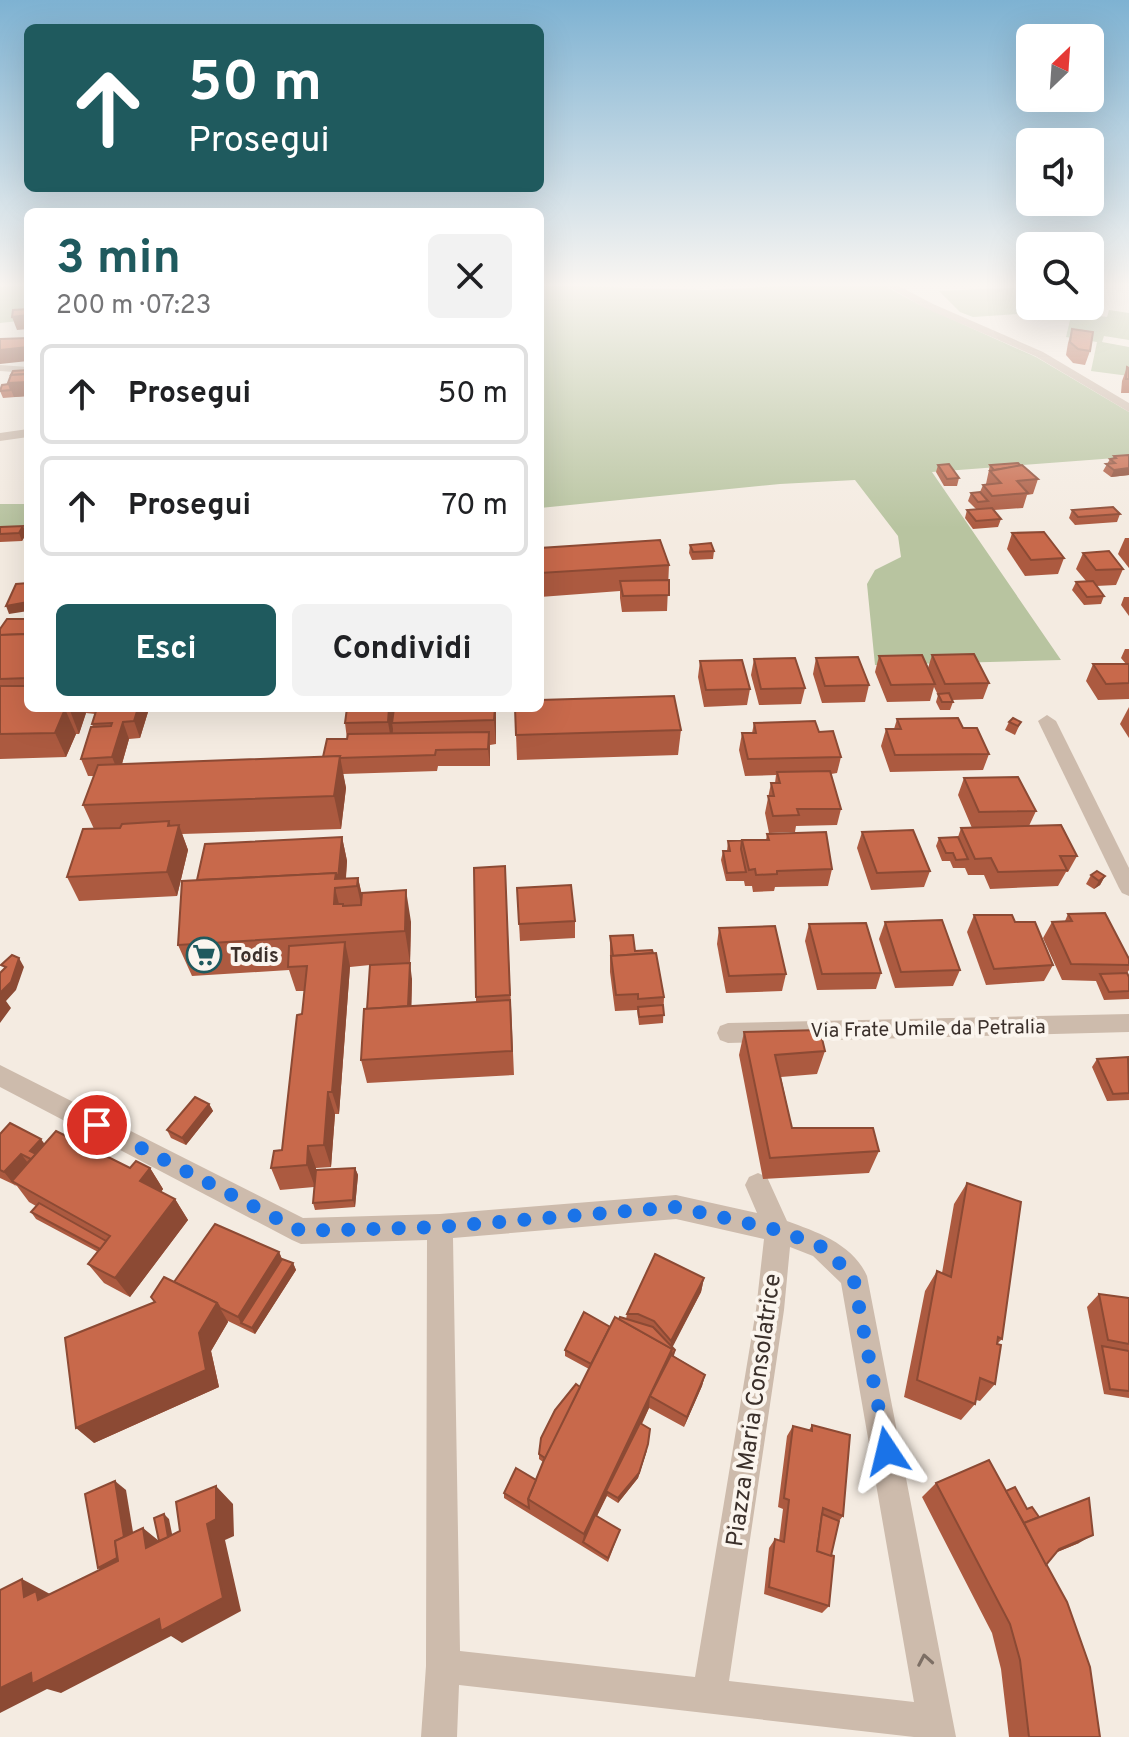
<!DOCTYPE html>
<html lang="it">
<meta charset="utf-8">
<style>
:root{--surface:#fff;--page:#f2f2f2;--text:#202124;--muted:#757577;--line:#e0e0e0;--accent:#1f5a5e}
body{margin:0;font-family:Overpass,sans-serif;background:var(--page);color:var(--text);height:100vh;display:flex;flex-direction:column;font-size:30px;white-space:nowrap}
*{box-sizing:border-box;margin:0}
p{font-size:26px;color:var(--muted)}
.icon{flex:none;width:44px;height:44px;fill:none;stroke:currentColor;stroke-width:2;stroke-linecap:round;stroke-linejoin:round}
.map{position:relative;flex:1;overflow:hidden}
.side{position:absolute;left:24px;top:208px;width:520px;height:504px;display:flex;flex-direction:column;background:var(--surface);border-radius:12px;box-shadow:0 8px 32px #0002}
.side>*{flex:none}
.guide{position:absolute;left:24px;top:24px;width:520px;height:168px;border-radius:12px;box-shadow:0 8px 32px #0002;background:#1f5a5e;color:#fff;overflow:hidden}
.needle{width:52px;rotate:25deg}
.fabs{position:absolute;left:1016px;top:24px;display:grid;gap:16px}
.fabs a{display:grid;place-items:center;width:88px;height:88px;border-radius:12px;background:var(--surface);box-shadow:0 8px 32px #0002;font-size:40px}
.pin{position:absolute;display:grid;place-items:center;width:68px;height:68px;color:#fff;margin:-34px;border:4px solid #fff;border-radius:50%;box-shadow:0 2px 8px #0007}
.me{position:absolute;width:88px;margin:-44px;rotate:350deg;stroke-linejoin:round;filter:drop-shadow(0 0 6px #0008)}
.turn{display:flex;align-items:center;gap:28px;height:168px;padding:0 32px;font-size:36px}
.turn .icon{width:104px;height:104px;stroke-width:2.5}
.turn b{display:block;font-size:56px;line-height:68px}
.round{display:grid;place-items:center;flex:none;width:84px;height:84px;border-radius:12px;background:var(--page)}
.head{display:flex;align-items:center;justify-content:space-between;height:136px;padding:0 32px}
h1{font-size:48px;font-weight:700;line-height:60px;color:var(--accent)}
.action{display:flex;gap:16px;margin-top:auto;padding:16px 32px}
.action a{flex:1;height:92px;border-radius:12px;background:var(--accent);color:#fff;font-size:32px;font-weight:700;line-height:92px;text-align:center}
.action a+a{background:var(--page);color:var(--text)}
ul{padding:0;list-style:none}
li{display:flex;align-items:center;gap:24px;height:100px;margin:0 16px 12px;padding:0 16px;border:4px solid var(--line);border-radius:12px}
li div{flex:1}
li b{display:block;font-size:30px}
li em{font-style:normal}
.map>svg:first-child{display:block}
</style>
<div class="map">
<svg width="1129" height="1737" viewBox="0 0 1129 1737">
<rect width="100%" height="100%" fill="#f4ebe1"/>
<g fill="#b8c4a0">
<polygon points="28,285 28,320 0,323 0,287"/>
<polygon points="540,285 707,290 801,285 883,285 920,305 1036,357 1129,412 1129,457 932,472 1061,660 875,665 867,584 875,570 901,557 898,536 855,480 780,484 540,508"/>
<polygon points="1030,287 1030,306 1058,306 1064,311 973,317 960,312 939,291"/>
<polygon points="1109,310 1129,313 1129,340 1104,336 1102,342 1129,347 1129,376 1091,371 1097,342 1066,337 1072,312 1107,317"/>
<polygon points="0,504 28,504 28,533 0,534"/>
</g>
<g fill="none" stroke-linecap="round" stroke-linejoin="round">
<g fill="#cdbbac" fill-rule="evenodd">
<polygon points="885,285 897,285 933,304 1043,352 1129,403 1129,412 1035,356 925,308"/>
<polygon points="0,365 28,367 28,373 0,371"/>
<polygon points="28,429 28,437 0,441 0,433"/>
<polygon points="1047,715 1056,721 1129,868 1129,896 1122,893 1119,888 1038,721"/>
<polygon points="1129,1014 1129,1032 728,1043 720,1040 717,1033 720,1026 728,1023"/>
<path d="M0,1065L303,1218L440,1214L676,1195L757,1213L745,1185L749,1177L758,1173L767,1177L787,1221C817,1232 853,1244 867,1276L956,1737H914L459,1685L457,1737H421L426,1666L427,1240L301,1244L292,1240L0,1087ZM676,1219L764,1239L756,1310L695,1677L460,1651L453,1238ZM790,1247L813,1256L841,1283L914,1702L729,1681L784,1310Z"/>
</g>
</g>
<g fill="#ac5a40">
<polygon points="1072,329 1090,351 1085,365 1073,363 1066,355 1068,343"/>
<polygon points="1127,367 1129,368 1129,393 1121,393 1122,381"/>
<polygon points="28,370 28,396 3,398 0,391 9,384 8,383"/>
<polygon points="1129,455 1129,475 1111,477 1103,471 1110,459 1113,458 1114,456"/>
<polygon points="938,465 959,478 957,486 944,486 936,472"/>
<polygon points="990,465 1038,479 1033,494 1027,495 1023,508 994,510 1001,519 998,527 973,529 965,518 967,510 976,509 968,501 971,493 980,492 983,485 986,484"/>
<polygon points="1072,510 1120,514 1117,522 1075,525 1069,518"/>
<polygon points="23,526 26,534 22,541 0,542 0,527"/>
<polygon points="1012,533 1064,558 1058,574 1025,576 1007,549"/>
<polygon points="1125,538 1129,538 1129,568 1118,554"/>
<polygon points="690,545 714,551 713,559 692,560 689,553"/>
<polygon points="540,548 669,565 667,611 622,612 620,598 620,591 540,597"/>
<polygon points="1083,553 1123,569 1116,585 1096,586 1104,596 1101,604 1084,605 1072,590 1076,582 1086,581 1076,569"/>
<polygon points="1124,597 1129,597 1129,616 1121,605"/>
<polygon points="28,619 28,708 146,708 148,712 140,738 129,739 122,764 323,757 347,739 345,723 347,708 498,708 498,710 496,710 496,744 490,745 490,766 438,766 437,771 343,774 346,788 341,829 182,834 188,850 177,896 79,901 67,877 94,829 83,805 95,776 88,776 81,759 93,727 92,724 95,714 86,713 79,734 76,734 66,757 0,759 0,629"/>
<polygon points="1125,649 1129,649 1129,699 1098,700 1086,681 1093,664 1126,664 1121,658"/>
<polygon points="932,655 989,683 983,699 952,700 953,702 950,710 940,710 936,702 938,695 934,687 930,701 887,702 875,672 879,656 928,668"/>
<polygon points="816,658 869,685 865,702 822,703 813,674"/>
<polygon points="754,659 805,688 801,704 759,705 751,675"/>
<polygon points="700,661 750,689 747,705 704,707 698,677"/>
<polygon points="1129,707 1129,738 1120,724"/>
<polygon points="515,708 681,730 678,755 517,760"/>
<polygon points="897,719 963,728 989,754 983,770 890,772 881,746 886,729 894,729"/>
<polygon points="1009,722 1021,722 1015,735 1005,730"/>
<polygon points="754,723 819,732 841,757 837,773 831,774 841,809 837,825 796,826 795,832 769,833 765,813 771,783 775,783 776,775 745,776 739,750 742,733 752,733"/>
<polygon points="964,778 1036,811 1029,826 1077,856 1068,872 1066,872 1058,886 990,889 984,875 968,875 965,868 953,868 950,861 942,861 936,846 939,838 958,837 961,828 972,828 958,795"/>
<polygon points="862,832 930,871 924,887 871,890 857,848"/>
<polygon points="767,834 832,869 828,886 775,887 774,891 753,892 752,886 745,886 744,881 726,881 721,860 723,851 727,851 728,841 766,840"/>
<polygon points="342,837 347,861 346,878 358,878 362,895 411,922 410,963 393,964 412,979 411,1006 476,1002 476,997 505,866 514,1075 367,1083 361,1060 367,1009 370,965 350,967 339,1114 335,1114 331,1167 316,1168 316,1171 355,1168 358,1175 355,1207 315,1210 313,1203 314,1187 280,1190 271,1168 282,1150 305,991 296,991 289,970 192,976 178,945 197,880"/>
<polygon points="1091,875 1105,876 1100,885 1094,889 1086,884"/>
<polygon points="517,888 575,921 575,938 520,941"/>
<polygon points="1068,914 1129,959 1129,970 1127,973 1129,977 1129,999 1104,1000 1096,981 1062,980 1043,938 1052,922 1065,921"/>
<polygon points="974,915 1015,922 1053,965 1044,981 986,985 967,932"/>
<polygon points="885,922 960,970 953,986 895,988 879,939"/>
<polygon points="809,924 881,973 876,989 817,990 805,941"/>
<polygon points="719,928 786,974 782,991 726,993 717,944"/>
<polygon points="610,936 635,951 664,997 663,1023 639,1025 637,1010 615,1011 610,972"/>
<polygon points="744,1032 825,1051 817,1074 781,1077 792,1128 879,1151 869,1173 763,1179 739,1055"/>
<polygon points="1129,1056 1129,1100 1107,1101 1092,1067 1097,1059 1128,1057"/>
<polygon points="209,1104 213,1111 186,1145 171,1138 167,1130"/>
<polygon points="0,1134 45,1144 130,1168 150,1168 163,1189 161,1192 175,1199 188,1220 130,1297 104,1283 88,1264 98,1252 36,1219 31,1212 36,1206 29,1202 17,1186 0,1178"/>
<polygon points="967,1183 1002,1339 997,1344 995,1384 980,1401 976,1400 975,1404 961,1420 904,1397 925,1291 937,1271 942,1273 954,1204"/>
<polygon points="279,1252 282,1259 293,1263 296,1270 255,1334 228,1321 228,1322 211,1351 219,1387 94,1443 155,1302 174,1282"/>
<polygon points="704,1278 701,1292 672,1347 674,1356 705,1375 702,1386 684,1427 649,1408 642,1424 647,1450 638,1478 618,1503 607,1496 597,1516 620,1530 608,1562 504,1498 504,1493 536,1480 543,1462 539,1459 539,1454 580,1387 589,1369 565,1356 565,1350 610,1327 619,1319 626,1319 627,1314"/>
<polygon points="1099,1294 1129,1298 1129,1398 1104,1394 1087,1307"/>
<polygon points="812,1425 843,1516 839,1521 831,1556 829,1606 822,1613 764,1594 769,1548 775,1539 779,1541 783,1509 778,1507 787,1436 793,1426 809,1430"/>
<polygon points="936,1483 1006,1491 1027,1509 1079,1543 1055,1553 1046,1565 1100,1737 1009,1737 1001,1669 992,1633 922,1497"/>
</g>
<g fill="#8c4a34">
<polygon points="28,315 28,329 17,330 12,317"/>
<polygon points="28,347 28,361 0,364 0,350"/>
<polygon points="28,379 28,396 14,397 8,383"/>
<polygon points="1129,468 1129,475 1111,477 1114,470"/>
<polygon points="23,526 26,534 22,541 19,533"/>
<polygon points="28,602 28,611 9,614 6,606"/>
<polygon points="69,708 83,708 86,713 79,734"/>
<polygon points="138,708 146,708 148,712 140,738 134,721"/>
<polygon points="389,708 395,708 392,723 393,729 392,746 388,722"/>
<polygon points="495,708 496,718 496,744 494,720"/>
<polygon points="65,709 76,734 66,757 55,733"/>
<polygon points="123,722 129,739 119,774 112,757"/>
<polygon points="489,732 490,749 490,766 488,749"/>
<polygon points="340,756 346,788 341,829 334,796"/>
<polygon points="169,821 175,838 179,825 188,850 177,896 167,872 168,826"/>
<polygon points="342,837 347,861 345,887 335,879"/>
<polygon points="1105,876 1100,885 1094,889 1099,881"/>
<polygon points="358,878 365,910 364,918 357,886"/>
<polygon points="335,888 343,920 334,904"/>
<polygon points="406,890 411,922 410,963 405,931"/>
<polygon points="345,942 350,966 339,1114 332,1092"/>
<polygon points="19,958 24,967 16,990 6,1001 11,1008 0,1023 0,993"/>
<polygon points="410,963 412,979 411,1030 408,1014"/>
<polygon points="328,1092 335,1114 331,1167 324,1145"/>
<polygon points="209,1104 213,1111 186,1145 182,1138"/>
<polygon points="41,1139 52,1154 55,1172 36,1195 24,1180 40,1163 30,1151"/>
<polygon points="308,1146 316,1168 315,1187 307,1165"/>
<polygon points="21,1154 32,1168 20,1182 12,1181 16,1187 4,1172"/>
<polygon points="150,1168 163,1189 153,1203 140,1181"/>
<polygon points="355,1168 358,1175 355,1207 353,1200"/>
<polygon points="175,1199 188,1220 130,1297 115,1278"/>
<polygon points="279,1252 285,1266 241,1323 238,1317"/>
<polygon points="293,1263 296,1270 255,1334 252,1328"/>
<polygon points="704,1278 701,1292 669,1354 671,1341"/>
<polygon points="217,1303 228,1322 211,1351 219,1387 94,1443 76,1428 199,1333"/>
<polygon points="672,1349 675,1350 674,1356 650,1396 649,1408 584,1543 583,1542 584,1534"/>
<polygon points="705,1375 702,1386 684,1427 687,1417"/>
<polygon points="647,1450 638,1478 618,1503 618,1498"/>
<polygon points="115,1481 126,1490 138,1562 110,1575 98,1568"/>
<polygon points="216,1486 233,1504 234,1536 225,1540 241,1611 182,1643 171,1636 61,1693 47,1689 0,1713 0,1688 207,1524"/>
<polygon points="164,1514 169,1519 177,1558 146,1548 143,1528 164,1545"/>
<polygon points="1093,1535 1079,1543 1045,1557 1059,1549"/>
<polygon points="22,1579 50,1594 63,1605 24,1597"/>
</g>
<g fill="#c8694b" stroke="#8c4a34" stroke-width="2">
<polygon points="28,309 28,315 12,317 13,310"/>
<polygon points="1072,329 1093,332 1090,351 1078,349 1070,342"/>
<polygon points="28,338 28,347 0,350 0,339"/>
<polygon points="1127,367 1129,368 1129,379 1126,379"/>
<polygon points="28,370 28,374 11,375 13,371"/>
<polygon points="28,374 28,382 8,383 11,375"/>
<polygon points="9,384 11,390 0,391 2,385"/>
<polygon points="1129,455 1129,468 1114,470 1106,464 1115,463 1110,459 1116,458 1114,456"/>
<polygon points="1018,463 1021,466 994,470 990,465"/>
<polygon points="949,464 959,478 947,479 938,465"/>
<polygon points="1022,465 1038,479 1017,481 1028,493 992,496 983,485 1001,483 990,471"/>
<polygon points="980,492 988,501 978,502 971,493"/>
<polygon points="1113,507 1120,514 1078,517 1072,510"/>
<polygon points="992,508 1001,519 976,521 967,510"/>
<polygon points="23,526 19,533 0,534 0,527"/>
<polygon points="1044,532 1064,558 1031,560 1012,533"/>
<polygon points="660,540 669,565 540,573 540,548"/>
<polygon points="711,543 714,551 693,552 690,545"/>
<polygon points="1109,551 1123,569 1096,570 1083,553"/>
<polygon points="669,580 669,595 623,596 620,581"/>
<polygon points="1093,581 1104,596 1087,597 1076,582"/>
<polygon points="28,583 28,602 6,606 16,584"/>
<polygon points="7,619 28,619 28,634 0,635 0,629"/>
<polygon points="28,634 28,678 0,679 0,635"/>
<polygon points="974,654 989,683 945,684 932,655"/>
<polygon points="922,655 935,684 891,685 879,656"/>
<polygon points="858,657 869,685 825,686 816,658"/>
<polygon points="795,658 805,688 761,689 754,659"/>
<polygon points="742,660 750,689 706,690 700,661"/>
<polygon points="1093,664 1129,664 1129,683 1106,684"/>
<polygon points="0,686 28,686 28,708 69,708 65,709 55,733 0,734"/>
<polygon points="949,693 953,702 942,702 938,694"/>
<polygon points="674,696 681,730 516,735 515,708 540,708 540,700"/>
<polygon points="97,708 138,708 134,721 123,722 112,757 81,759 91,727 111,726 112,723 92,724"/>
<polygon points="347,708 389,708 388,722 345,723"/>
<polygon points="394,708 495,708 494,720 392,723"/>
<polygon points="958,718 963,728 977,728 989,754 895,755 886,729 901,729 897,719"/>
<polygon points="1013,718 1021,722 1018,726 1009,722"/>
<polygon points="815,721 819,732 833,731 841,757 748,759 742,733 756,733 754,723"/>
<polygon points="489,732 488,749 436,750 435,755 339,758 340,756 323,757 327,739 347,739 348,734"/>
<polygon points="340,756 334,796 83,805 98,765"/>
<polygon points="830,771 841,809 797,809 799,815 773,816 768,796 774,796 771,783 780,783 777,772"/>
<polygon points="1018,777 1036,811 979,812 964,778"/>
<polygon points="169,821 168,826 179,825 167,872 67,877 83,829 120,828 122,824"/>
<polygon points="1061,825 1077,856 1060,856 1067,870 998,872 991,858 975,859 961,828"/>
<polygon points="913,830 930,871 877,873 862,832"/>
<polygon points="826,832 832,869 777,871 777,874 756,875 755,869 749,870 742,840 769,840 767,834"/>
<polygon points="342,837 338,879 336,873 197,880 205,844"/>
<polygon points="958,837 968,859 956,860 953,853 946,853 939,838"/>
<polygon points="742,840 741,849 746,872 727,873 723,851 730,851 728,841 746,840"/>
<polygon points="505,866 510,995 476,997 474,868"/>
<polygon points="1097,871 1105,876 1099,881 1091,875"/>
<polygon points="336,873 335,879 358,878 357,886 335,888 334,904 343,904 343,906 361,905 362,893 406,890 405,931 178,945 182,881"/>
<polygon points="571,885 575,921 519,924 517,888"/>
<polygon points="1105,913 1129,959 1129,965 1071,964 1052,922 1072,921 1068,914"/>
<polygon points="974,915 1012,915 1015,922 1035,922 1053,965 994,969"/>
<polygon points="942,920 960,970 901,972 885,922"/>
<polygon points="866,923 881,973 822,974 809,924"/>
<polygon points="775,926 786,974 729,976 719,928"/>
<polygon points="633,935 635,951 652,950 653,953 613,956 610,936"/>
<polygon points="345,942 332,1092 328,1092 324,1145 308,1146 307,1165 271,1168 274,1151 282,1150 297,1015 302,1014 307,966 288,967 289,946"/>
<polygon points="656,953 664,997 638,999 638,994 616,995 611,956"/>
<polygon points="12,955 19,958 11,982 0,993 0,973 6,967 1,965"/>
<polygon points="410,963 408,1006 367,1009 370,965"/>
<polygon points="1127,973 1129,977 1129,991 1109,992 1100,974"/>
<polygon points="510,1000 512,1051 361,1060 364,1009"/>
<polygon points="663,1005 664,1015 639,1017 638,1007"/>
<polygon points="820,1030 825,1051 775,1055 792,1128 873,1128 879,1151 770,1158 744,1032"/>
<polygon points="1128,1057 1129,1093 1113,1094 1097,1059"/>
<polygon points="195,1097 209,1104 182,1138 167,1130"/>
<polygon points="10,1123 41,1139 30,1151 36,1154 16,1176 31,1159 21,1154 4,1172 0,1170 0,1134"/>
<polygon points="56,1131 130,1168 136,1161 150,1168 140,1181 175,1199 115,1278 88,1264 110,1236 12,1181"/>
<polygon points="355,1168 353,1200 313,1203 316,1170"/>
<polygon points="967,1183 1021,1202 1002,1339 998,1337 997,1344 1001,1345 995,1384 980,1378 975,1404 917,1380 937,1271 951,1277"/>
<polygon points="39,1203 106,1241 100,1249 31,1212"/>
<polygon points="215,1224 279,1252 238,1317 220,1308 217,1303 174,1282"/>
<polygon points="655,1254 704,1278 671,1341 654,1321 638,1314 627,1314"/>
<polygon points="282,1259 293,1263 252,1328 241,1323"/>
<polygon points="164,1277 217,1303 199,1333 206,1370 76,1428 65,1338 155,1302 151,1297"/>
<polygon points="1099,1294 1129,1298 1129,1344 1108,1340"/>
<polygon points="584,1312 610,1327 591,1364 565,1350"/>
<polygon points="615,1317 672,1349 584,1534 528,1499 548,1450"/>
<polygon points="620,1317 653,1327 675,1350 672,1356 671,1355 672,1349 619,1319"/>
<polygon points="1102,1346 1129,1351 1129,1391 1110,1389"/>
<polygon points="671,1355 705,1375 687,1417 650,1396"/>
<polygon points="576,1384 580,1387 545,1458 539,1454 541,1438 555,1410"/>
<polygon points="640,1423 650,1429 648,1444 639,1473 618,1498 606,1491"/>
<polygon points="812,1425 850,1435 843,1516 823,1508 817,1551 834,1556 829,1606 769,1587 775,1539 784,1542 789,1500 784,1498 793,1426 812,1431"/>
<polygon points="989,1460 1067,1602 1090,1667 1100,1737 1029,1737 1020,1660 1010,1624 936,1483"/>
<polygon points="516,1468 536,1480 528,1499 529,1508 504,1493"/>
<polygon points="115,1481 124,1537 115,1541 117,1558 98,1568 85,1494"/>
<polygon points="216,1486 216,1519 207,1524 223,1598 161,1631 159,1619 32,1684 31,1673 0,1688 0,1590 22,1579 24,1597 36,1591 38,1600 118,1561 115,1541 143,1528 146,1548 180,1531 176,1502"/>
<polygon points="1015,1487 1027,1509 1032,1507 1039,1517 1024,1523 1006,1491"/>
<polygon points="1089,1498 1093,1535 1059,1549 1046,1565 1024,1523"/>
<polygon points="164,1514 168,1537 159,1541 154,1518"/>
<polygon points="822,1514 839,1521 831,1556 817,1551"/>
<polygon points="595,1515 620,1530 608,1558 583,1542"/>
</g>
<defs><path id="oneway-chevron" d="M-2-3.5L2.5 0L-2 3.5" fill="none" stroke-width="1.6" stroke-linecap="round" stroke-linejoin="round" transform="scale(2)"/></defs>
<use stroke="#7d6f65" href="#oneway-chevron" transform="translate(925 1660) rotate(-100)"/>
<linearGradient id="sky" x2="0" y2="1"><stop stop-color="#7eb2d2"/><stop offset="0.54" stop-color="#faf6f2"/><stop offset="1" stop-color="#faf6f2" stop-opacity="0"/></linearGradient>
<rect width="1129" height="528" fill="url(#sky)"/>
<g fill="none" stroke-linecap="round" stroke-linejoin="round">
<polyline stroke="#1a73e8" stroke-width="14" stroke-dasharray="0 25.2" points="97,1125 301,1231 440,1227 676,1207 778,1230 822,1247 853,1276 887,1451"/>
</g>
<defs>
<g id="supermarket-ring" transform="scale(1.8)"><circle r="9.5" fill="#fbf5ee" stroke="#1f5a5e" stroke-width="1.5"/><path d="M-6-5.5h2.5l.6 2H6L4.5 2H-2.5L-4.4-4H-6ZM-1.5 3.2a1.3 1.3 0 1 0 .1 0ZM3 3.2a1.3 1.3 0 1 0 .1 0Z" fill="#1f5a5e"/></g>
</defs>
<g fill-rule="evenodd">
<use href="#supermarket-ring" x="204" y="955"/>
</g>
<g text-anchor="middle" stroke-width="8" stroke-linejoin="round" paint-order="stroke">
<g font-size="20" font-weight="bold" fill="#3b302b" stroke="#fbf5ee" text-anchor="start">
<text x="230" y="962">Todis</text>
</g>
<g font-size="20" fill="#3b302b" stroke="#fbf5ee">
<text transform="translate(928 1028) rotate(-1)" y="7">Via Frate Umile da Petralia</text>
</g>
<g font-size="24" fill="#3b302b" stroke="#fbf5ee">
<text transform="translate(753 1410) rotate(-82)" y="8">Piazza Maria Consolatrice</text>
</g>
</g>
</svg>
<div class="fabs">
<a><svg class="needle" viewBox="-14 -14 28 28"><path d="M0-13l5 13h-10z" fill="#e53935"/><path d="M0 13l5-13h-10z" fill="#757577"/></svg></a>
<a><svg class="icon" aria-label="sound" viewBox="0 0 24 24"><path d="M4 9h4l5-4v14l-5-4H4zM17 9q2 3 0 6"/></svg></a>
<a><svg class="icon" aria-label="search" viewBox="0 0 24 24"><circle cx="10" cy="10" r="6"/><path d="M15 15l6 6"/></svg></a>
</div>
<div class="pin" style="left:97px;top:1125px;background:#d93025"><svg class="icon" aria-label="arrive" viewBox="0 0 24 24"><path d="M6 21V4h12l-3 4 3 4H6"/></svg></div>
<svg class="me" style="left:887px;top:1451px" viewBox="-20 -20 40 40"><path d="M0-17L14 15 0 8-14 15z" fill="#1a73e8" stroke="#fff" stroke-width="4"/></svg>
<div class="guide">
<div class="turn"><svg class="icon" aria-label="ahead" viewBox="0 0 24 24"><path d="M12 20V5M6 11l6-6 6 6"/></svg><div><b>50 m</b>Prosegui</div></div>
</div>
<section class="side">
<div class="head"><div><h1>3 min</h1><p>200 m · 07:23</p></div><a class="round"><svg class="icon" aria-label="close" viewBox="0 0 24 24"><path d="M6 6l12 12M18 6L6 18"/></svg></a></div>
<ul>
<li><svg class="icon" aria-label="ahead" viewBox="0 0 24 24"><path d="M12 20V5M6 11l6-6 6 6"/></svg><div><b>Prosegui</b></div><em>50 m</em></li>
<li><svg class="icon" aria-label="ahead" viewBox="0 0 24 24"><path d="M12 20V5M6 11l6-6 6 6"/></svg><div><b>Prosegui</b></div><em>70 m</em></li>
</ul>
<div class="action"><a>Esci</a><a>Condividi</a></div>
</section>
</div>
